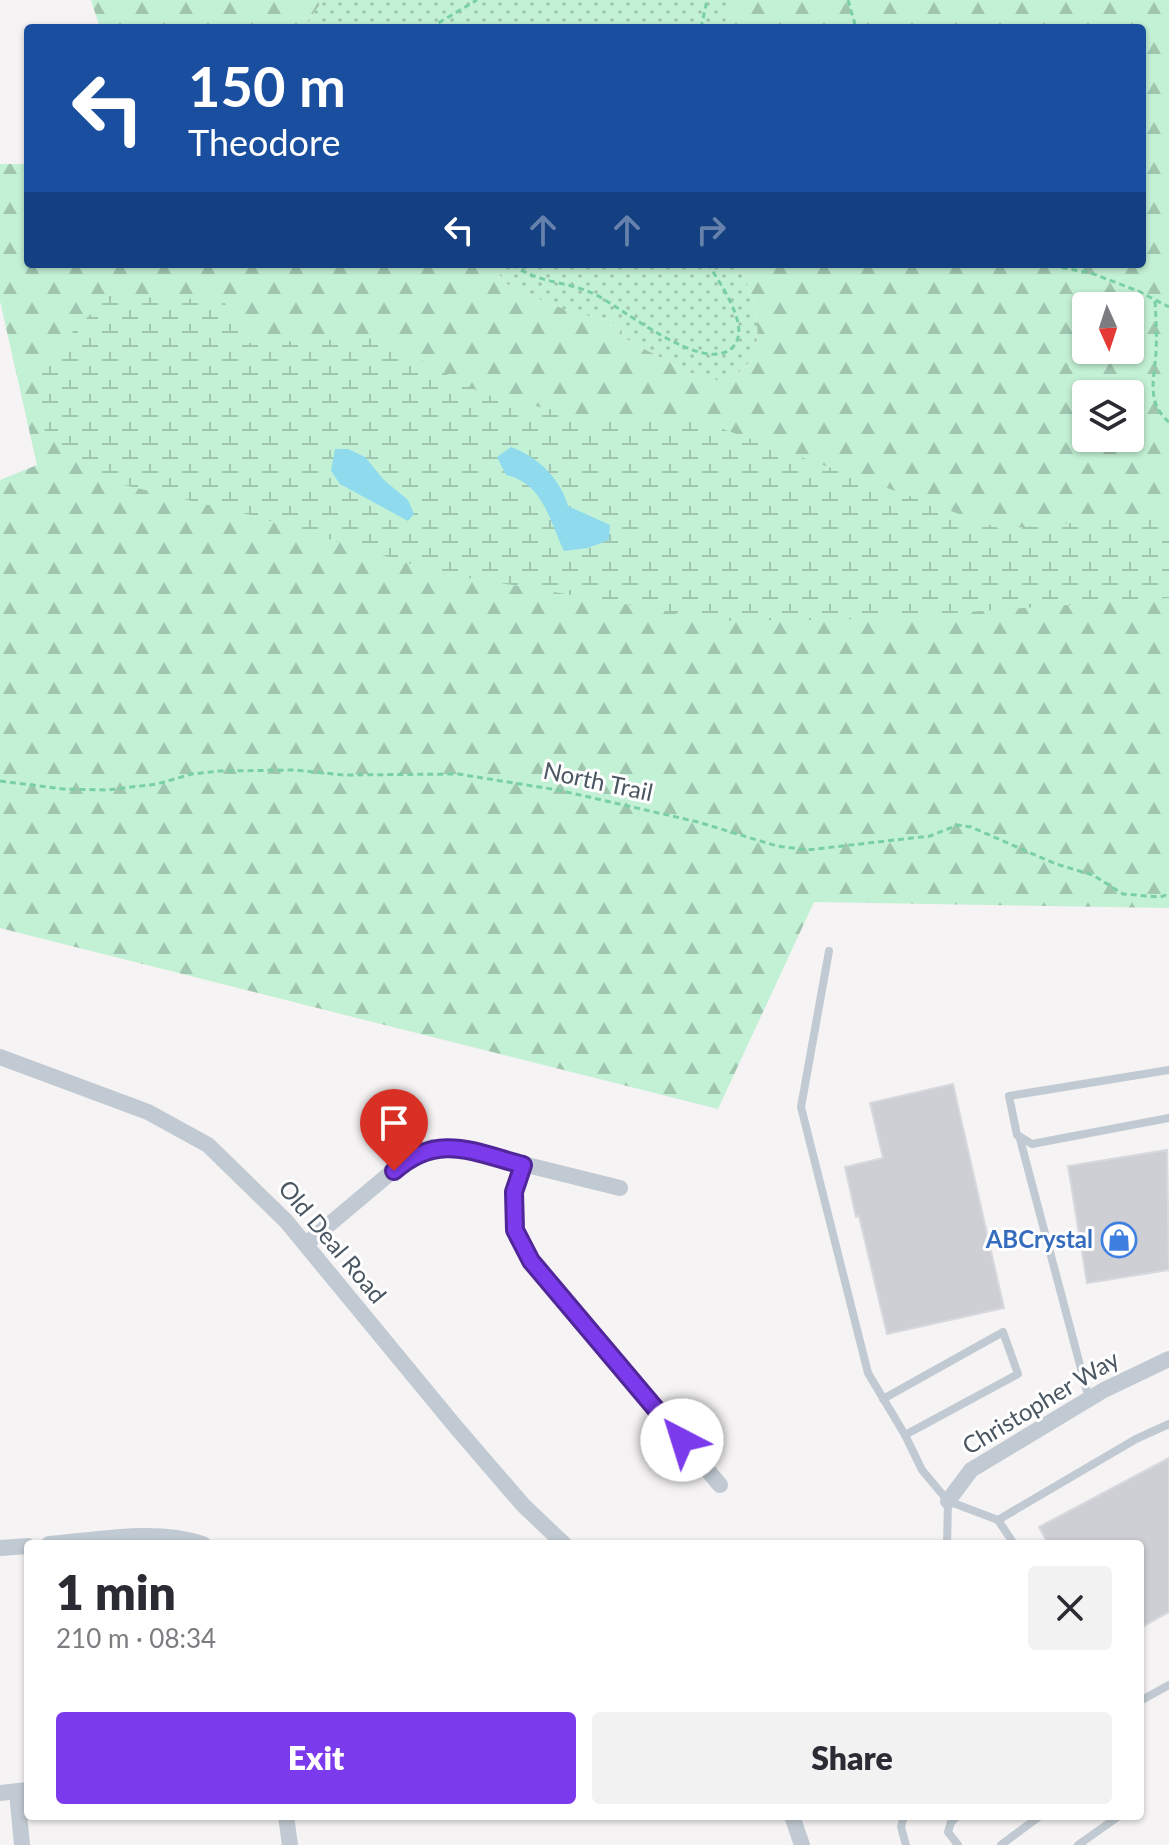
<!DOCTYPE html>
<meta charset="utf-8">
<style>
:root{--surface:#fff;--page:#f2f2f3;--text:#2b2b33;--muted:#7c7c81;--accent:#7c3aed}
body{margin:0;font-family:Lato,sans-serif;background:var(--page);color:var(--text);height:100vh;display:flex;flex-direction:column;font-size:30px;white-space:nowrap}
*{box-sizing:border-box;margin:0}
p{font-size:26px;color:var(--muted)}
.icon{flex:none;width:44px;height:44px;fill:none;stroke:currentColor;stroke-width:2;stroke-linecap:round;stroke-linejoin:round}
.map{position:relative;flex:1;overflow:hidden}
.panel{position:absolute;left:24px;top:1540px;width:1120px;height:280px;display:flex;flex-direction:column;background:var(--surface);border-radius:8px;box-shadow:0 2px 6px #0004}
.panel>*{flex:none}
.banner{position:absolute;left:24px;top:24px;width:1122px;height:244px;border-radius:8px;box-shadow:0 2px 6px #0004;background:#1a4fa0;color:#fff;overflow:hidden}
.needle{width:52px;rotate:177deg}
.controls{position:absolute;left:1072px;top:292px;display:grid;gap:16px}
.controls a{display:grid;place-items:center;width:72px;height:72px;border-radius:8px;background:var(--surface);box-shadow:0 2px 6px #0004;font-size:40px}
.pin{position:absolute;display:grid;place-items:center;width:68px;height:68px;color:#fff;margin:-82px -34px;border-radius:50% 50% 50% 0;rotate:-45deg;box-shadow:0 0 8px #0007}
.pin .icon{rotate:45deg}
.me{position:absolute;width:88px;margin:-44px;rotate:320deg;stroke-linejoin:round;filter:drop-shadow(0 0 6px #0008)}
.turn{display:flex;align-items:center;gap:28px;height:168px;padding:0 32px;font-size:36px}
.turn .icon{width:104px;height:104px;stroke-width:2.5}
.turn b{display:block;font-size:56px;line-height:68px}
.lanes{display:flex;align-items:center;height:76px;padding:0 32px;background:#0003;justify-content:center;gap:40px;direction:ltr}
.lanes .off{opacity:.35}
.round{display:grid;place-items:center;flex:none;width:84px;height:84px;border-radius:8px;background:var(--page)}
.headline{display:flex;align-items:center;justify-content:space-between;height:136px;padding:0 32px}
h1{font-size:48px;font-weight:800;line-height:60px}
.button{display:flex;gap:16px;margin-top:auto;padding:16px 32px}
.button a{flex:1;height:92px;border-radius:8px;background:var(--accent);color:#fff;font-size:32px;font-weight:800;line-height:92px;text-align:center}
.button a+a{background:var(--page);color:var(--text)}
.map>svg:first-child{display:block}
</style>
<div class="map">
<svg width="1169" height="1845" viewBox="0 0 1169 1845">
<defs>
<pattern id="grass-dots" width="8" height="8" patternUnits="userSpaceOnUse" patternTransform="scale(2)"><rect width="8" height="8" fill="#c3f1d5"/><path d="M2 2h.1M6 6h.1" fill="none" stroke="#a0c6b0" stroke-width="1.8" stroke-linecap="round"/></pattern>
<pattern id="forest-firs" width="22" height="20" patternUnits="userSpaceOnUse" patternTransform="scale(2)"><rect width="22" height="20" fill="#c3f1d5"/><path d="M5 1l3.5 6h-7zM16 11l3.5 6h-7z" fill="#a0c6b0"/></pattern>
<pattern id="wetland-marsh" width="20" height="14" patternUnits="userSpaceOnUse" patternTransform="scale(2)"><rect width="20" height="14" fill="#c3f1d5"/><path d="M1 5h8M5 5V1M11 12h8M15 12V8" fill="none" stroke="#a0c6b0"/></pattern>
</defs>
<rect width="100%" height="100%" fill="#f5f3f3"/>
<g fill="url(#grass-dots)">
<polygon points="323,0 736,0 722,28 308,28 308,21"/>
<path d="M488,264H738C753,290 768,339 747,365C741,373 729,377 720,381L691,373L648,351L628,340L610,320L574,313L524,293L505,283L497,271Z"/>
</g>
<g fill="url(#forest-firs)" fill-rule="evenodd">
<polygon points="91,0 323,0 308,21 308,28 100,28"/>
<path d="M736,0H1169V908L814,902L718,1109L0,928V480L37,465L0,301V164H28V264H488L497,271L505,283L524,293L574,313L610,320L628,340L648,351L691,373L720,381C729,377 741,373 747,365C768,339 753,290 738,264H1142V28H722ZM1086,306H1130V350H1086ZM1086,394H1130V438H1086Z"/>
</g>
<polygon fill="url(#wetland-marsh)" points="109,296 223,300 248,343 382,338 483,394 584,417 706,423 1001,529 1169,515 1169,598 865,619 725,621 441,573 247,514 98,479 45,433 35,369"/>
<g fill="#90daee">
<path d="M511,447C538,457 560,478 568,506L610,525L609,540L588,548L564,551C549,520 543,483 506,475L497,457Z"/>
<polygon points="335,449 348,449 365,457 384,480 408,500 414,514 408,521 340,484 331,471"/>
</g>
<g fill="#cdcfd5" stroke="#d7d9de" stroke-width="2">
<polygon points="953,1084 1004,1308 887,1334 859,1216 856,1217 845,1167 883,1158 870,1103"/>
<polygon points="1167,1150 1169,1270 1087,1283 1068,1166"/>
<polygon points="1169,1458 1169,1612 1140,1628 1140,1544 1048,1544 1039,1527"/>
</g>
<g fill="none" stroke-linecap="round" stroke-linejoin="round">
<g stroke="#7ad0a6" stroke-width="3" stroke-dasharray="6 4" stroke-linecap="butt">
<polyline points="848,0 856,28"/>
<polyline points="430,28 477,0"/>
<polyline points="701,28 707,0"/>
<path d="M513,264C535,283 566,281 592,293C620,305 704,377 733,347C752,327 719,282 708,264"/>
<polyline points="1042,264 1091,273 1138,291 1169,307"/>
<path d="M1155,301C1156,318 1157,334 1156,352C1155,377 1145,402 1169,422"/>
<polyline points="0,781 63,789 107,790 157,784 192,774 220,771 294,770 344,775 458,774 558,790 698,822 777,846 807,850 930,836 958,825 971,827 1056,864 1093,875 1123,894 1160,897 1169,894"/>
</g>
<g stroke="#c1cad2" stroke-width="8">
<polyline points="829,951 801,1107 868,1373 905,1435 922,1470 948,1501 998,1520 1136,1439 1169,1424"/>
<polyline points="1169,1070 1009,1096 1017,1135 1032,1144 1169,1118"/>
<polyline points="1020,1139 1089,1399"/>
<polyline points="883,1399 1003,1332 1018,1374 905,1435"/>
<polyline points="998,1520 1014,1544"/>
<polyline points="947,1544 948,1502"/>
<polyline points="1140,1701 1169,1685"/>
<polyline points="904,1816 901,1827 906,1845"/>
<polyline points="958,1845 948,1832 951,1822 958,1816"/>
<polyline points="1001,1845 1040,1816"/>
<polyline points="1078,1845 1119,1816"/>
</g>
<g stroke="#c1cad2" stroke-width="16">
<polyline points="0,1057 148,1112 208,1145 286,1221 455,1426 523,1505 564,1544"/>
<polyline points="523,1165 514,1192 515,1230 531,1261 720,1485"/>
<polyline points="306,1244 407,1159 432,1147 459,1148 620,1188"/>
<polyline points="948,1501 971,1470 1104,1390 1169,1359"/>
<path d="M49,1544C99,1540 155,1528 203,1544"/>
<polyline points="0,1548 28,1546"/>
<polyline points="17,1792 22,1845"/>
<polyline points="0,1793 28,1790"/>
<polyline points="286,1816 290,1845"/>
<polyline points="792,1816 802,1845"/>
</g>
</g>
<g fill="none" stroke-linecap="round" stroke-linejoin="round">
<g stroke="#51269a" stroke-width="20">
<path id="route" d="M394,1171C438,1132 473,1152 523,1165L514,1192L515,1230L531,1261L682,1440"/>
</g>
<use href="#route" stroke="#7c3aed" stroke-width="14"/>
</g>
<defs>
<g id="shop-ring" transform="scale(1.8)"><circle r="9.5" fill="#fff" stroke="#3f7fe0" stroke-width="1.5"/><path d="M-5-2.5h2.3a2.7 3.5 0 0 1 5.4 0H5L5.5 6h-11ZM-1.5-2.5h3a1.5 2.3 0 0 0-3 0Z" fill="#3f7fe0"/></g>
</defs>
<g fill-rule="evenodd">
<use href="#shop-ring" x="1119" y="1240"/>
</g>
<g text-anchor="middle" stroke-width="6" stroke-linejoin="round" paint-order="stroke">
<g font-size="24" fill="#4a5661" stroke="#fff">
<text transform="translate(598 782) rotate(12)" y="8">North Trail</text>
<text transform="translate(332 1242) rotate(50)" y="8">Old Deal Road</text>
<text transform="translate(1041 1403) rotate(-31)" y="8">Christopher Way</text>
</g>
<g font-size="24" font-weight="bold" fill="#366cbe" stroke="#fff" text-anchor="end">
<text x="1093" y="1248">ABCrystal</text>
</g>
</g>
</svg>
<div class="controls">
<a><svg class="needle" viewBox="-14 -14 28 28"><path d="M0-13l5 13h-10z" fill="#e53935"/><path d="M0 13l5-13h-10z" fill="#7c7c81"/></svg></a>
<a><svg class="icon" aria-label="layers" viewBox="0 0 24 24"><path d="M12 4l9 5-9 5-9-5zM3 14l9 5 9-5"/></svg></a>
</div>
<div class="pin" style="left:394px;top:1171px;background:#d93025"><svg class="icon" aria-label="arrive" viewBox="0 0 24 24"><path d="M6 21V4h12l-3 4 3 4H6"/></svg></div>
<svg class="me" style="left:682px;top:1440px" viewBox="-20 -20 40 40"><circle r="19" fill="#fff"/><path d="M0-13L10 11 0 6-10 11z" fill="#7c3aed"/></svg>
<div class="banner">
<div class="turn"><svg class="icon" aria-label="left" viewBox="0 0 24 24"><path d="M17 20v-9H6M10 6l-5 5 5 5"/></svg><div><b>150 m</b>Theodore</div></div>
<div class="lanes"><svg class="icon" aria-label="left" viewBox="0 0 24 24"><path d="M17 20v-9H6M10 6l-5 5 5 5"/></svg><svg class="icon off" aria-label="ahead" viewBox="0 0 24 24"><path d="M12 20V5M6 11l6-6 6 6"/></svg><svg class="icon off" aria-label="ahead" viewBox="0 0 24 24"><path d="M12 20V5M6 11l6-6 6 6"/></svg><svg class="icon off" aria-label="right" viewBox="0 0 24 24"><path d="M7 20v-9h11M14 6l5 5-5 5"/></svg></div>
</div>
<section class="panel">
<div class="headline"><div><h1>1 min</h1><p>210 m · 08:34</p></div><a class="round"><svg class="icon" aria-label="close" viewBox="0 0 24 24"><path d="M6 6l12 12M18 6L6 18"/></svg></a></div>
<div class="button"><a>Exit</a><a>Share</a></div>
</section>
</div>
